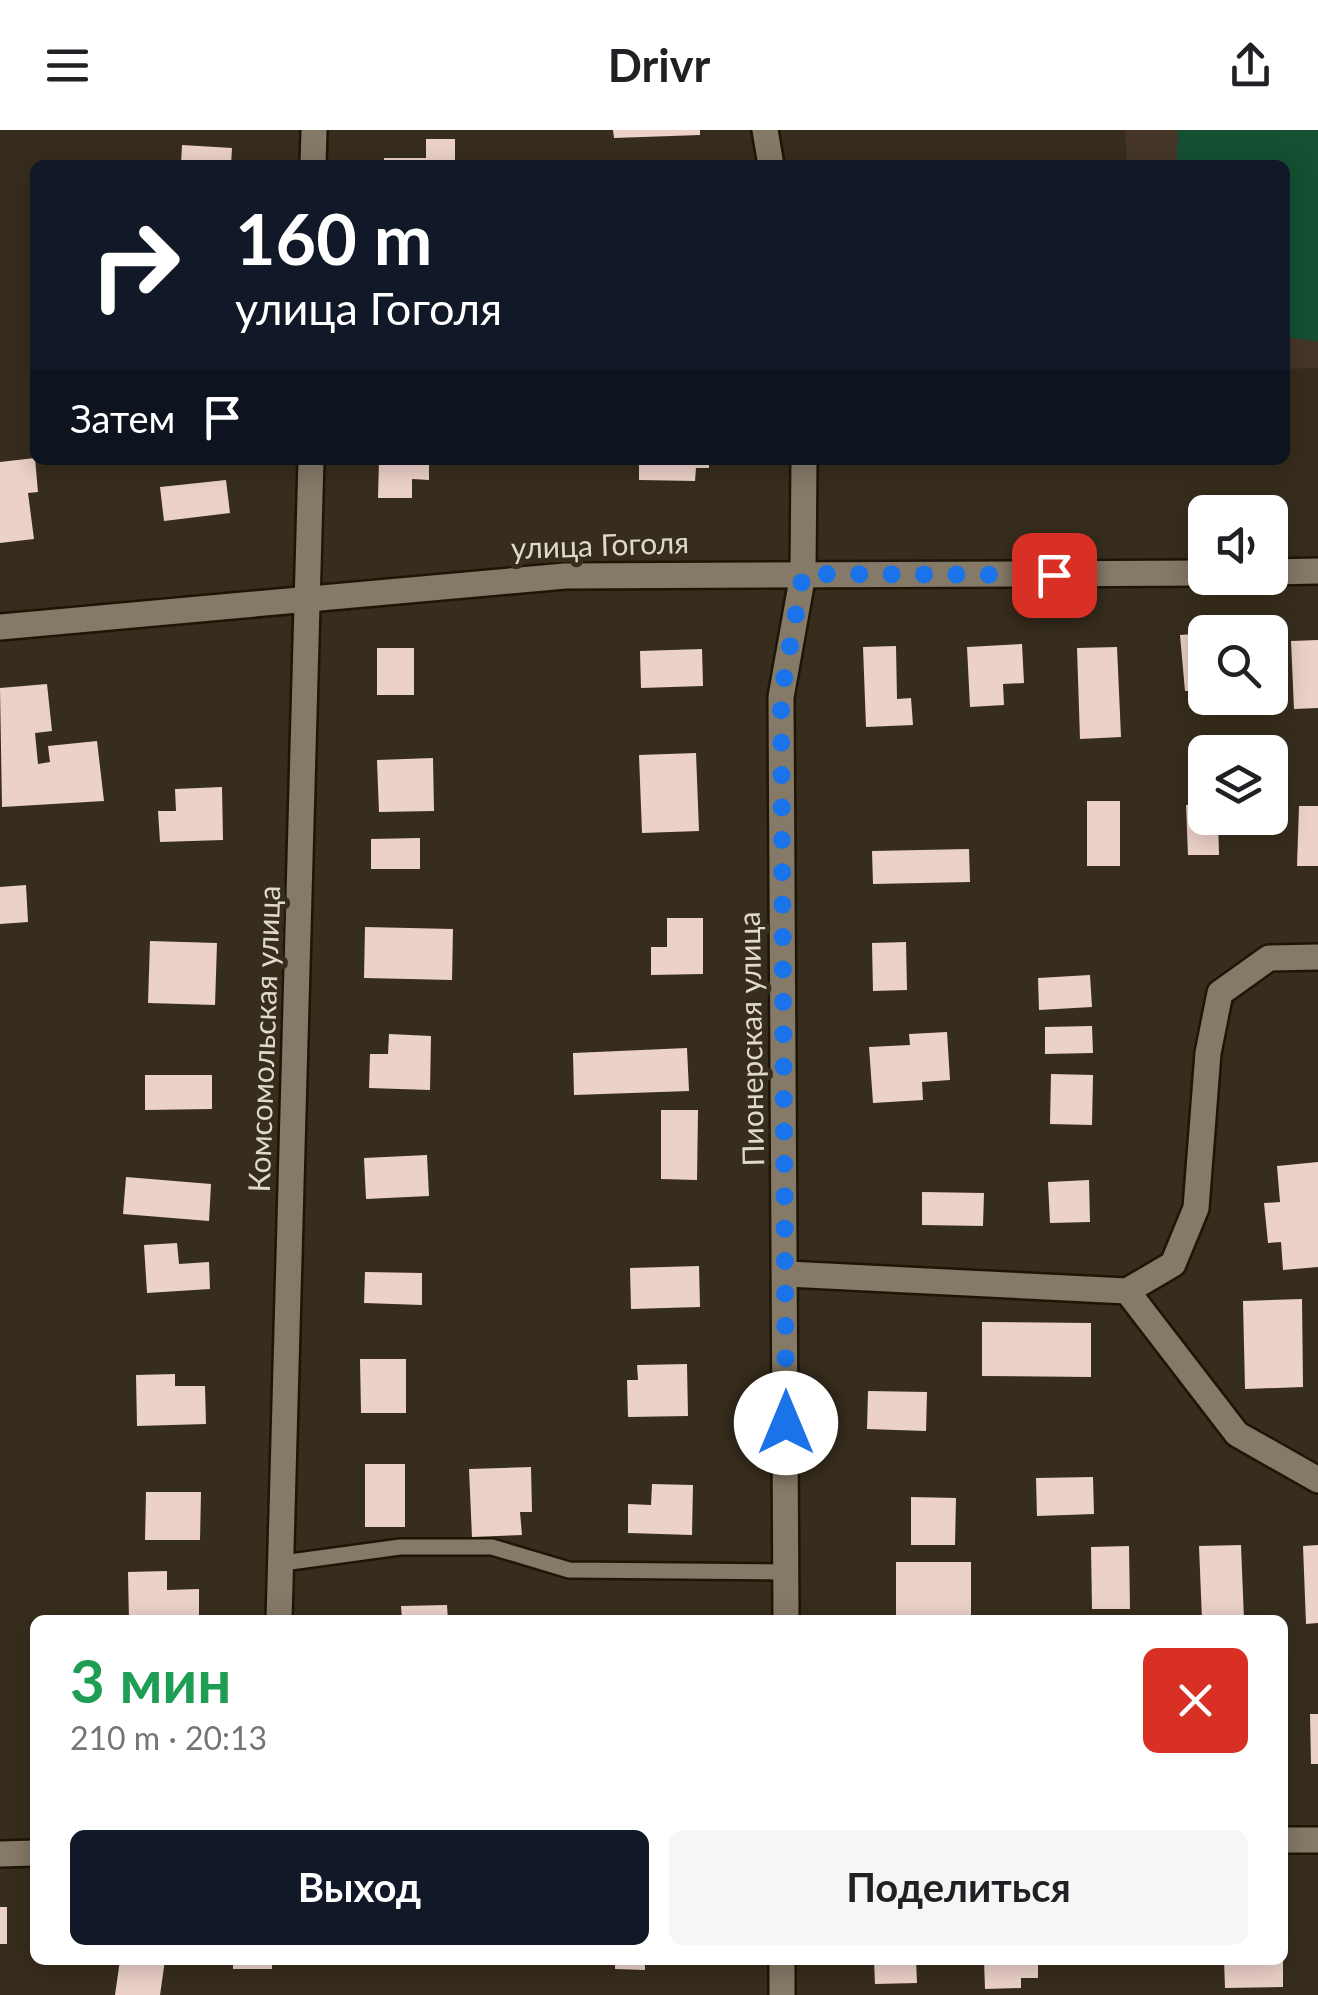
<!DOCTYPE html>
<html lang="ru">
<meta charset="utf-8">
<style>
:root{--surface:#fff;--page:#f6f6f6;--text:#202124;--muted:#757577;--accent:#111827}
body{margin:0;font-family:Lato,sans-serif;background:var(--page);color:var(--text);height:100vh;display:flex;flex-direction:column;font-size:38px;white-space:nowrap}
*{box-sizing:border-box;margin:0}
p{font-size:32px;color:var(--muted)}
.icon{flex:none;width:55px;height:55px;fill:none;stroke:currentColor;stroke-width:2;stroke-linecap:round;stroke-linejoin:round}
.map{position:relative;flex:1;overflow:hidden}
.sheet{position:absolute;left:30px;top:1485px;width:1258px;height:350px;display:flex;flex-direction:column;background:var(--surface);border-radius:15px;box-shadow:0 5px 25px #0003}
.sheet>*{flex:none}
.guide{position:absolute;left:30px;top:30px;width:1260px;height:305px;border-radius:15px;box-shadow:0 5px 25px #0003;background:#111827;color:#fff;overflow:hidden}
.fabs{position:absolute;left:1188px;top:365px;display:grid;gap:20px}
.fabs a{display:grid;place-items:center;width:100px;height:100px;border-radius:15px;background:var(--surface);box-shadow:0 5px 25px #0003;font-size:50px}
.pin{position:absolute;display:grid;place-items:center;width:85px;height:85px;color:#fff;margin:-42px;border-radius:20px;box-shadow:0 5px 15px #0006}
.me{position:absolute;width:110px;margin:-55px;rotate:0deg;stroke-linejoin:round;filter:drop-shadow(0 0 8px #0008)}
.turn{display:flex;align-items:center;gap:35px;height:210px;padding:0 40px;font-size:45px}
.turn .icon{width:130px;height:130px;stroke-width:2.5}
.turn b{display:block;font-size:70px;line-height:85px}
.then{display:flex;align-items:center;height:95px;padding:0 40px;background:#0003;gap:20px;font-size:38px}
.round{display:grid;place-items:center;flex:none;width:105px;height:105px;border-radius:15px;background:var(--page)}
.overview{display:flex;align-items:center;justify-content:space-between;height:170px;padding:0 40px}
h1{font-size:60px;font-weight:700;line-height:75px;color:#1e9e55}
.button{display:flex;gap:20px;margin-top:auto;padding:20px 40px}
.button a{flex:1;height:115px;border-radius:15px;background:var(--accent);color:#fff;font-size:40px;font-weight:700;line-height:115px;text-align:center}
.button a+a{background:var(--page);color:var(--text)}
header{display:flex;justify-content:space-between;align-items:center;height:130px;padding:0 40px;background:var(--surface);font-size:45px;font-weight:700}
.map>svg:first-child{display:block}
</style>
<header><svg class="icon" aria-label="menu" viewBox="0 0 24 24"><path d="M4 6h16M4 12h16M4 18h16"/></svg>Drivr<svg class="icon" aria-label="share" viewBox="0 0 24 24"><path d="M12 15V3M7 8l5-5 5 5M5 13v7h14v-7"/></svg></header>
<div class="map">
<svg width="1318" height="1865" viewBox="0 0 1318 1865">
<rect width="100%" height="100%" fill="#372d1d"/>
<polygon fill="#453629" points="1125,0 1318,0 1318,238 1285,239 1285,35 1127,35"/>
<polygon fill="#145031" points="1178,0 1318,0 1318,211 1285,207 1285,35 1177,35"/>
<g fill="#ebd1c9">
<polygon points="613,0 700,0 700,5 614,8"/>
<polygon points="426,9 455,9 455,35 384,35 384,28 426,28"/>
<polygon points="182,15 232,18 231,35 181,35"/>
<polygon points="35,328 38,362 28,363 34,409 0,413 0,332"/>
<polygon points="379,330 429,330 429,350 412,349 412,368 378,368"/>
<polygon points="639,330 709,330 709,338 696,338 695,351 639,350"/>
<polygon points="226,350 230,383 164,391 160,357"/>
<polygon points="1205,503 1205,560 1185,561 1180,505"/>
<polygon points="1318,510 1318,578 1294,579 1291,511"/>
<polygon points="1022,514 1024,553 1003,554 1004,575 970,577 967,517"/>
<polygon points="896,516 897,569 911,568 913,595 866,597 863,517"/>
<polygon points="1117,517 1121,607 1080,609 1077,518"/>
<rect x="377" y="518" width="37" height="47"/>
<polygon points="702,519 703,556 641,558 640,521"/>
<polygon points="47,554 52,601 35,603 38,634 50,632 48,616 97,611 104,671 2,677 0,558"/>
<polygon points="696,623 699,701 642,703 639,625"/>
<polygon points="433,628 434,681 379,682 377,630"/>
<polygon points="222,657 223,710 160,712 158,681 176,681 175,659"/>
<rect x="1087" y="671" width="33" height="65"/>
<polygon points="1205,674 1205,688 1218,688 1219,725 1188,725 1186,675"/>
<polygon points="1299,676 1318,676 1318,736 1297,736"/>
<polygon points="420,708 420,739 371,739 371,709"/>
<polygon points="969,719 970,752 873,754 872,721"/>
<polygon points="26,755 28,792 0,794 0,757"/>
<polygon points="667,788 703,788 703,844 651,845 651,817 667,817"/>
<polygon points="365,797 453,799 452,850 364,848"/>
<polygon points="150,811 217,813 215,875 148,873"/>
<polygon points="906,812 907,860 873,861 872,813"/>
<polygon points="1090,845 1092,877 1039,880 1038,848"/>
<polygon points="1092,896 1093,923 1045,924 1045,897"/>
<polygon points="947,902 950,950 922,952 923,970 873,973 869,917 910,915 909,904"/>
<polygon points="389,904 431,906 430,960 369,958 370,924 388,924"/>
<polygon points="687,918 689,961 574,965 573,923"/>
<polygon points="1051,944 1093,945 1092,995 1050,994"/>
<polygon points="145,945 212,945 212,979 145,980"/>
<polygon points="661,980 698,980 697,1050 661,1049"/>
<polygon points="427,1025 429,1066 366,1069 364,1028"/>
<polygon points="1318,1032 1318,1137 1283,1140 1281,1112 1268,1113 1264,1073 1280,1072 1277,1036"/>
<polygon points="126,1047 211,1054 209,1091 123,1084"/>
<polygon points="1089,1050 1090,1092 1050,1093 1048,1052"/>
<polygon points="922,1062 984,1063 983,1096 922,1095"/>
<polygon points="177,1113 179,1134 209,1132 210,1159 147,1163 144,1115"/>
<polygon points="699,1136 700,1177 631,1179 630,1138"/>
<polygon points="365,1142 422,1143 422,1175 364,1173"/>
<polygon points="1302,1169 1303,1257 1245,1259 1243,1171"/>
<polygon points="982,1192 1091,1193 1091,1247 982,1246"/>
<polygon points="360,1229 406,1229 406,1283 361,1283"/>
<polygon points="687,1234 688,1286 628,1287 627,1250 638,1250 637,1235"/>
<polygon points="175,1244 175,1256 205,1256 206,1294 137,1296 136,1245"/>
<polygon points="868,1261 927,1262 926,1301 867,1299"/>
<rect x="365" y="1334" width="40" height="63"/>
<polygon points="531,1337 532,1382 520,1382 522,1405 472,1407 469,1339"/>
<polygon points="1093,1347 1094,1384 1037,1386 1036,1348"/>
<polygon points="652,1354 693,1355 692,1405 628,1403 628,1374 651,1375"/>
<polygon points="146,1362 201,1362 200,1410 145,1410"/>
<polygon points="911,1367 956,1368 955,1415 911,1415"/>
<polygon points="1241,1415 1244,1490 1202,1490 1199,1416"/>
<polygon points="1318,1415 1318,1493 1306,1494 1303,1416"/>
<polygon points="1129,1416 1130,1479 1092,1479 1091,1417"/>
<rect x="896" y="1432" width="75" height="58"/>
<polygon points="167,1441 167,1460 199,1459 199,1490 129,1490 128,1442"/>
<polygon points="447,1475 448,1490 402,1490 401,1476"/>
<polygon points="1310,1584 1318,1584 1318,1634 1311,1634"/>
<rect x="0" y="1777" width="7" height="37"/>
<polygon points="120,1830 165,1830 160,1865 115,1865"/>
<rect x="233" y="1830" width="39" height="9"/>
<polygon points="615,1830 645,1830 645,1840 615,1839"/>
<polygon points="874,1830 916,1830 917,1853 875,1854"/>
<polygon points="984,1830 1038,1830 1038,1848 1021,1848 1021,1858 985,1859"/>
<polygon points="1224,1830 1283,1830 1283,1857 1225,1858"/>
</g>
<g fill="none" stroke-linecap="round" stroke-linejoin="round">
<g stroke="#1e1506" stroke-width="20">
<polyline id="lane" points="283,1433 400,1417 492,1417 569,1440 785,1442"/>
</g>
<g stroke="#1e1506" stroke-width="30">
<g id="street">
<polyline points="765,0 771,35"/>
<polyline points="313,35 314,0"/>
<polyline points="1270,442 1318,441"/>
<polyline points="0,497 565,446 1205,443"/>
<polyline points="787,1144 1127,1161 1173,1134 1196,1078 1208,923 1220,863 1269,828 1318,827"/>
<polyline points="1127,1161 1237,1304 1318,1350"/>
<polyline points="279,1490 311,330"/>
<polyline points="786,1490 781,567 803,444 804,330"/>
<polyline points="782,1830 782,1865"/>
</g>
</g>
<g stroke="#1e1506" stroke-width="30">
<g id="secondary">
<polyline points="1282,1710 1318,1710"/>
<polyline points="0,1724 35,1723"/>
</g>
</g>
<use href="#lane" stroke="#857967" stroke-width="15"/>
<use href="#street" stroke="#857967" stroke-width="25"/>
<use href="#secondary" stroke="#857967" stroke-width="25"/>
</g>
<g fill="none" stroke-linecap="round" stroke-linejoin="round">
<polyline stroke="#1a73e8" stroke-width="18" stroke-dasharray="0 32.4" points="786,1293 781,567 803,444 1054,445"/>
</g>
<g text-anchor="middle" stroke-width="10" stroke-linejoin="round" paint-order="stroke">
<g font-size="30" fill="#dfd8ce" stroke="#372d1d">
<text transform="translate(600 416) rotate(-2)" y="10">улица Гоголя</text>
<text transform="translate(265 909) rotate(-88)" y="10">Комсомольская улица</text>
<text transform="translate(752 909) rotate(-91)" y="10">Пионерская улица</text>
</g>
</g>
</svg>
<div class="fabs">
<a><svg class="icon" aria-label="sound" viewBox="0 0 24 24"><path d="M4 9h4l5-4v14l-5-4H4zM17 9q2 3 0 6"/></svg></a>
<a><svg class="icon" aria-label="search" viewBox="0 0 24 24"><circle cx="10" cy="10" r="6"/><path d="M15 15l6 6"/></svg></a>
<a><svg class="icon" aria-label="layers" viewBox="0 0 24 24"><path d="M12 4l9 5-9 5-9-5zM3 14l9 5 9-5"/></svg></a>
</div>
<div class="pin" style="left:1054px;top:445px;background:#d93025"><svg class="icon" aria-label="arrive" viewBox="0 0 24 24"><path d="M6 21V4h12l-3 4 3 4H6"/></svg></div>
<svg class="me" style="left:786px;top:1293px" viewBox="-20 -20 40 40"><circle r="19" fill="#fff"/><path d="M0-13L10 11 0 6-10 11z" fill="#1a73e8"/></svg>
<div class="guide">
<div class="turn"><svg class="icon" aria-label="right" viewBox="0 0 24 24"><path d="M7 20v-9h11M14 6l5 5-5 5"/></svg><div><b>160 m</b>улица Гоголя</div></div>
<div class="then">Затем<svg class="icon" aria-label="arrive" viewBox="0 0 24 24"><path d="M6 21V4h12l-3 4 3 4H6"/></svg></div>
</div>
<section class="sheet">
<div class="overview"><div><h1>3 мин</h1><p>210 m · 20:13</p></div><a class="round" style="background:#d93025;color:#fff"><svg class="icon" aria-label="close" viewBox="0 0 24 24"><path d="M6 6l12 12M18 6L6 18"/></svg></a></div>
<div class="button"><a>Выход</a><a>Поделиться</a></div>
</section>
</div>
